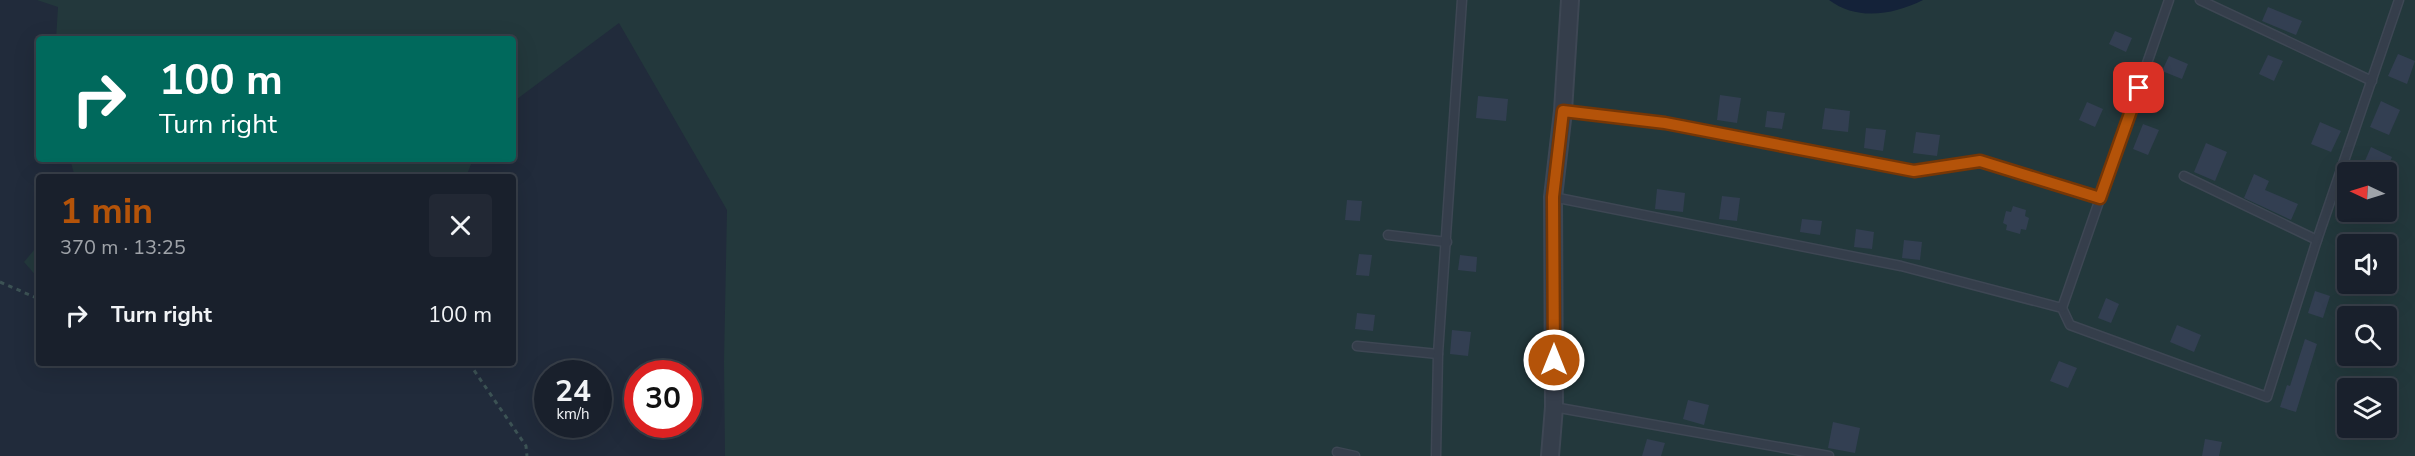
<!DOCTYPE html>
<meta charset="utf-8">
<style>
:root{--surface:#19202c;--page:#222834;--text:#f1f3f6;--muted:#9fa3a9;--line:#373e48;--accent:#b45309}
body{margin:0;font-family:"Nunito Sans",sans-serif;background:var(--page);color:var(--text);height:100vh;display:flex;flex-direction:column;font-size:22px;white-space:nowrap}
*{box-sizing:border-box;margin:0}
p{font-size:20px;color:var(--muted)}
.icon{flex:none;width:33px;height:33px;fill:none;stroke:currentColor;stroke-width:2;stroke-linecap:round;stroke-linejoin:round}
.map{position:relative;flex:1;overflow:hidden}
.sheet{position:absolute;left:36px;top:174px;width:480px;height:192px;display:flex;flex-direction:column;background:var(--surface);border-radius:6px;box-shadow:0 6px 24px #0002,0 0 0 2px var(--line)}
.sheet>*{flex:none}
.banner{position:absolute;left:36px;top:36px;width:480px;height:126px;border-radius:6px;box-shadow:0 6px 24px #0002,0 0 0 2px var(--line);background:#00695c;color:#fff;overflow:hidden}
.needle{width:39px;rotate:274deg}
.buttons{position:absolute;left:2337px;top:162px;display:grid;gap:12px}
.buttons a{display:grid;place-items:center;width:60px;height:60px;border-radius:6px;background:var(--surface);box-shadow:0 6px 24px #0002,0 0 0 2px var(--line);font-size:30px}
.speed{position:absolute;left:534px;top:360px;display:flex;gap:12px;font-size:30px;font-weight:700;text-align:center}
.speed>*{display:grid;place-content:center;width:78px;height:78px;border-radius:50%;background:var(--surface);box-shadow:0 6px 24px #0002,0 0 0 2px var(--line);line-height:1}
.speed small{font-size:15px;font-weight:400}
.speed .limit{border:9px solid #d22;background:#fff;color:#111}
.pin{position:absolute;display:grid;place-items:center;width:51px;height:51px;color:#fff;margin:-26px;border-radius:12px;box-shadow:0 3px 9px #0006}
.me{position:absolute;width:66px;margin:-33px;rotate:0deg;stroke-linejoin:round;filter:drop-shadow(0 0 4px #0008)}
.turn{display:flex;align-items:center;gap:21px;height:126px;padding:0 24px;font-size:27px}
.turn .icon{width:78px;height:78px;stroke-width:2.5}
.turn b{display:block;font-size:42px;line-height:51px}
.round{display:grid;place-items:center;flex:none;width:63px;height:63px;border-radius:6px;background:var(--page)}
.head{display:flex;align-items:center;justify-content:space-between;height:102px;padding:0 24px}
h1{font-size:36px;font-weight:700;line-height:45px;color:var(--accent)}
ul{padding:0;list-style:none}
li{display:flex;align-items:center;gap:18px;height:78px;padding:0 24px}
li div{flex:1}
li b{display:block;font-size:22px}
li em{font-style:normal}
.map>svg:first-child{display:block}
</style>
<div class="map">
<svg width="2415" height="456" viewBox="0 0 2415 456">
<rect width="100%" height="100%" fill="#212b3b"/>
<g fill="#23383c" fill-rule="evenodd">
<path d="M37,0H2415V456H725L724,362L727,210L619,23L513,102V39H56L58,7ZM2348,172H2386V212H2348ZM2348,244H2386V284H2348ZM2348,316H2386V356H2348ZM2348,388H2386V428H2348Z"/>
<polygon points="70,159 473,159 466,177 75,177"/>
<polygon points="39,244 39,279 24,262"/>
</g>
<path fill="#142239" d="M1829,0H1923C1893,15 1857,21 1829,0Z"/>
<g fill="#333f52">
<polygon points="2268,7 2302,21 2296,35 2262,21"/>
<polygon points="2115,31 2132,38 2126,52 2109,44"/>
<polygon points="2398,54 2415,61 2407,84 2388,76"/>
<polygon points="2268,55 2283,61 2274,81 2259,74"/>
<polygon points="2169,56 2188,64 2182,79 2162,71"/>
<polygon points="1720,95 1741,98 1737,123 1717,120"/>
<polygon points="1478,96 1508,99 1506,121 1476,118"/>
<polygon points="2381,101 2400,110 2389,135 2370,127"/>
<polygon points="2087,102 2103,109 2095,127 2079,120"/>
<polygon points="1825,108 1850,111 1848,132 1822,129"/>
<polygon points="1767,111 1785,113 1782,129 1765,127"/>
<polygon points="2320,122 2341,131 2331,152 2311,144"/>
<polygon points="2143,124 2159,130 2148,155 2133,149"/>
<polygon points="1866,128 1886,130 1883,151 1864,148"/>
<polygon points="1916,132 1940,135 1937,156 1913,153"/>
<polygon points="2206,143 2227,152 2215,181 2194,172"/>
<polygon points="2371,147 2392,157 2386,172 2360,172"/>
<polygon points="2254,174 2269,181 2265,190 2298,204 2291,220 2244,198"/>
<polygon points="1657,189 1685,193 1683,212 1655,209"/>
<polygon points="1722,196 1740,198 1737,221 1719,219"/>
<polygon points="1347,200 1362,201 1360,221 1345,220"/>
<polygon points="2013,206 2026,210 2025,216 2029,218 2026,230 2021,229 2020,234 2006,230 2007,225 2003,223 2006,211 2011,212"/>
<polygon points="1802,219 1822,221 1820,235 1800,232"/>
<polygon points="1856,229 1874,232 1872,249 1854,247"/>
<polygon points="1904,240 1922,242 1920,260 1902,258"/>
<polygon points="1359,254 1372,255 1369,276 1356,275"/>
<polygon points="1460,255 1477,257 1476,272 1458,270"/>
<polygon points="2315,291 2330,296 2323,318 2308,313"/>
<polygon points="2106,298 2119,304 2111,323 2098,318"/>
<polygon points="1357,313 1375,315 1373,331 1355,329"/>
<polygon points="2177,325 2201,335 2194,352 2170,342"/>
<polygon points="1452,330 1471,332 1468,356 1450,354"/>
<polygon points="2305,339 2317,344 2296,412 2280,407 2287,385 2290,386"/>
<polygon points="2059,361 2077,368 2068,388 2050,381"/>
<polygon points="1688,400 1709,405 1704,425 1683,419"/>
<polygon points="1833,422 1860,428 1855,453 1828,448"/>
<polygon points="1647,439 1665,443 1661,456 1642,456"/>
<polygon points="2205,439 2222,442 2219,456 2202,456"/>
</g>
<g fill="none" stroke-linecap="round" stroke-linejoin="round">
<g stroke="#3e4754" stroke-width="11">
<g id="service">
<polyline points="2200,0 2372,81"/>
<polyline points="1563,111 1665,123 1914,171 1980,161 2100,198"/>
<polyline points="2184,176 2317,240"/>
<polyline points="1553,197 1901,266 2062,308 2070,325 2267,397 2317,240 2399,0"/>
<polyline points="1388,235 1447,242"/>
<polyline points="2062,308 2169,0"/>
<polyline points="1357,346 1438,354"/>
<polyline points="1554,407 1829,456"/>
<polyline points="1337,452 1355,456"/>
<polyline points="1436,456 1438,354 1462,0"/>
</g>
</g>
<g stroke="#3e4754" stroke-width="20">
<polyline id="minor" points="1550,456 1554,407 1553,197 1563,111 1570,0"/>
</g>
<g stroke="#3c5254" stroke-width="3" stroke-dasharray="4.5 4.5" stroke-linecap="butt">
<polyline points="0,282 39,299"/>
<polyline points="469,363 526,446 527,456"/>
</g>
<use href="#service" stroke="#353e4b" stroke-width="8"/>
<use href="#minor" stroke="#353e4b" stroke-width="16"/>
</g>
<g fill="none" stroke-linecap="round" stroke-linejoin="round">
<g stroke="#753606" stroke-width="15">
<polyline id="route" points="1554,360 1553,197 1563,111 1665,123 1914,171 1980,161 2100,198 2139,88"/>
</g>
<use href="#route" stroke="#b45309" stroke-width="10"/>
</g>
</svg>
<div class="buttons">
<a><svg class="needle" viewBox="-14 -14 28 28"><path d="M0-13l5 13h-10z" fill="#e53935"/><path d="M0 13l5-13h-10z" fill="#9fa3a9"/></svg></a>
<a><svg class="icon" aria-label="sound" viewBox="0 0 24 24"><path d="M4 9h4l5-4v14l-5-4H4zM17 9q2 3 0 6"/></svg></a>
<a><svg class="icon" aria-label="search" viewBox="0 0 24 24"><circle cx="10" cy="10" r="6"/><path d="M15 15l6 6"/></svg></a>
<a><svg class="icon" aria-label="layers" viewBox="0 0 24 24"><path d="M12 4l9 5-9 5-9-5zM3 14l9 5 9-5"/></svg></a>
</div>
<div class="speed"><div>24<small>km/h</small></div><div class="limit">30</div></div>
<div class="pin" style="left:2139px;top:88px;background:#d93025"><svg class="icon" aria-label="arrive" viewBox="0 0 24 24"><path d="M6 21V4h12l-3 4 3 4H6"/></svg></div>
<svg class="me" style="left:1554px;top:360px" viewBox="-20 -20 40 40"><circle r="17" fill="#b45309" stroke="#fff" stroke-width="3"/><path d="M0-11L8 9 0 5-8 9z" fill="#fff"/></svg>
<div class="banner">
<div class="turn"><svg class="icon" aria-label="right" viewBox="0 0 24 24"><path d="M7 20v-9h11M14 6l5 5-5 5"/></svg><div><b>100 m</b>Turn right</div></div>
</div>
<section class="sheet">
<div class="head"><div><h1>1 min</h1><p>370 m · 13:25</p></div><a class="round"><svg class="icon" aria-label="close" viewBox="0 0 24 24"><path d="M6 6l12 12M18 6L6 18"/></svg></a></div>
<ul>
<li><svg class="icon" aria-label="right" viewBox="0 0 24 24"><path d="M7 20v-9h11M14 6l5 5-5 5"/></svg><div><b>Turn right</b></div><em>100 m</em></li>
</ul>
</section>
</div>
